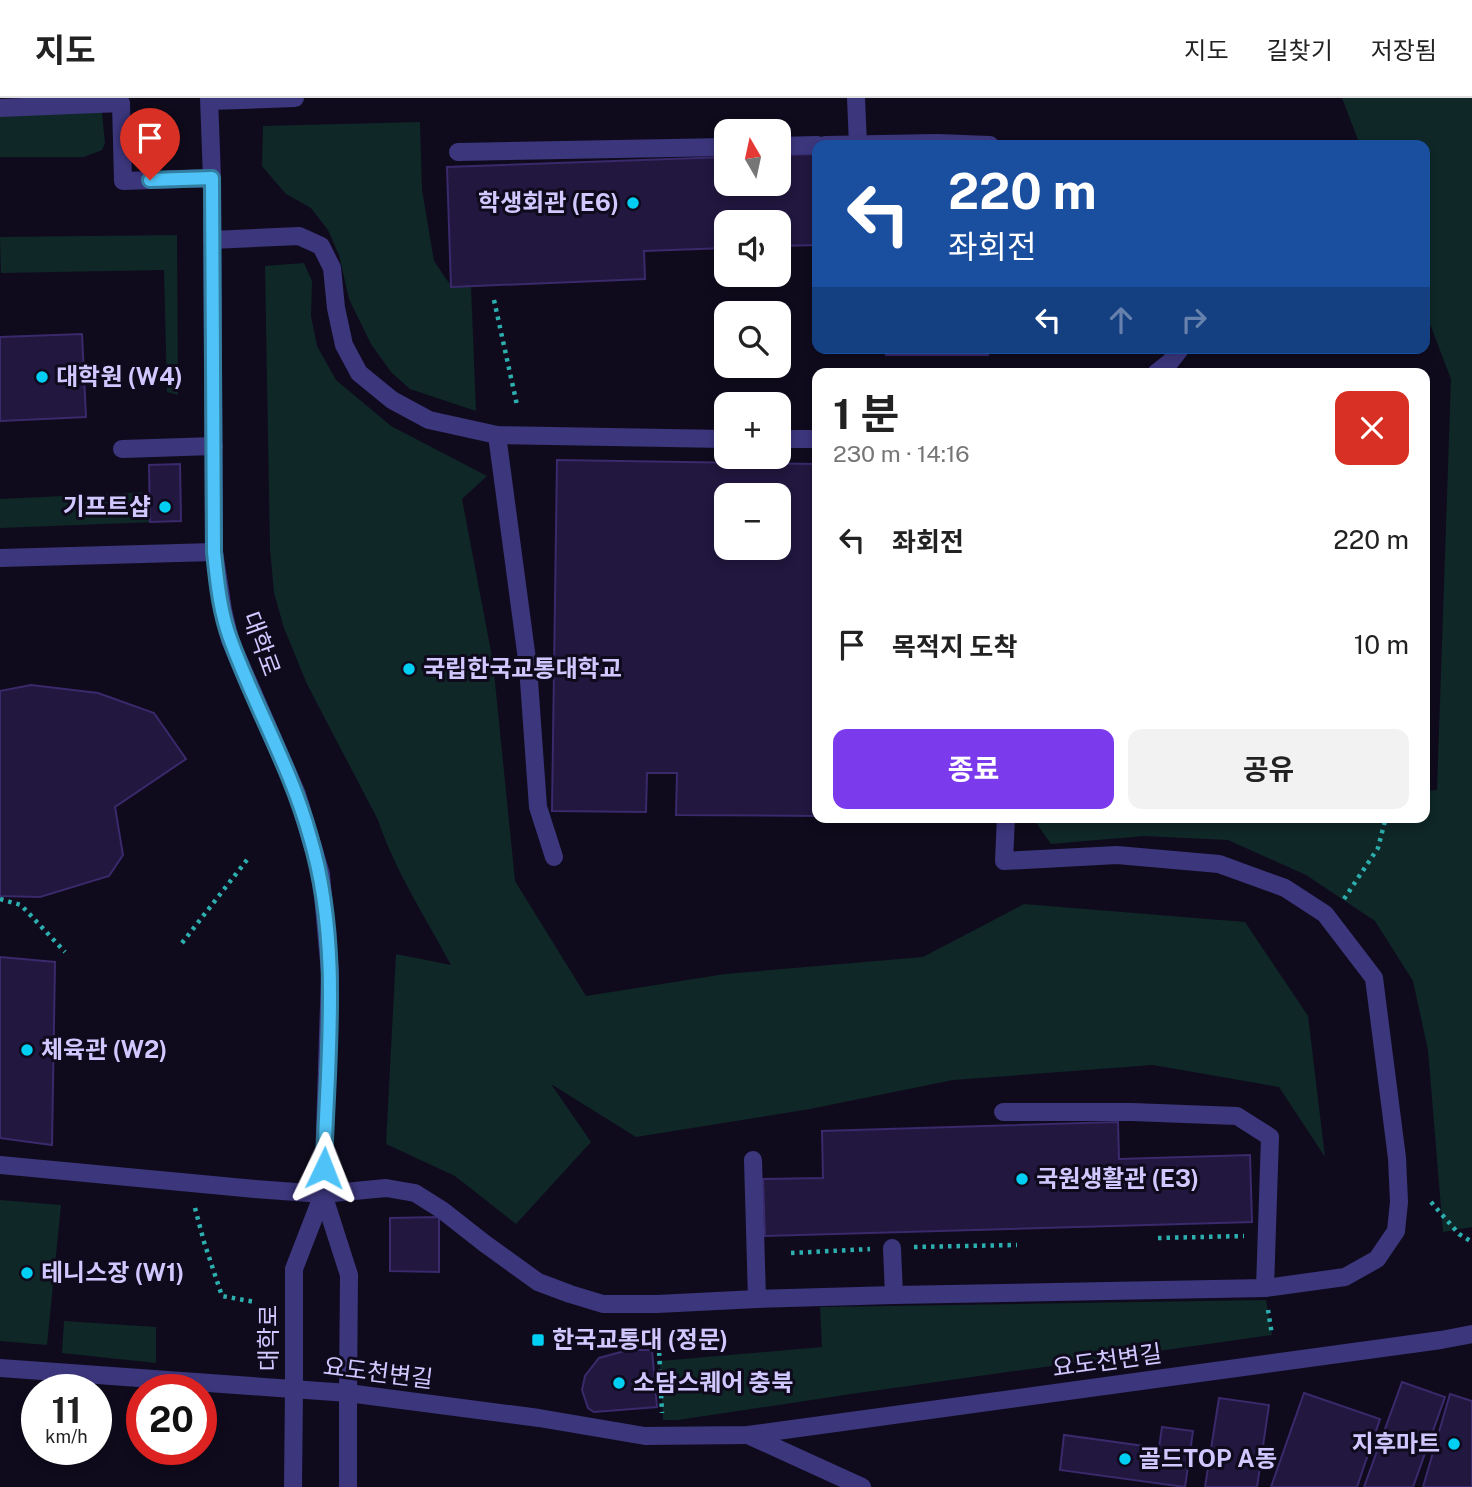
<!DOCTYPE html>
<html lang="ko">
<meta charset="utf-8">
<style>
:root{--surface:#fff;--page:#f2f2f2;--text:#222;--muted:#767676;--line:#e0e0e0;--accent:#7c3aed}
body{margin:0;font-family:"Public Sans","Noto Sans KR",sans-serif;background:var(--page);color:var(--text);height:100vh;display:flex;flex-direction:column;font-size:26px;white-space:nowrap}
*{box-sizing:border-box;margin:0}
p{font-size:23px;color:var(--muted)}
.icon{flex:none;width:38px;height:38px;fill:none;stroke:currentColor;stroke-width:2;stroke-linecap:round;stroke-linejoin:round}
.map{position:relative;flex:1;overflow:hidden}
.sheet{position:absolute;left:812px;top:270px;width:618px;height:455px;display:flex;flex-direction:column;background:var(--surface);border-radius:14px;box-shadow:0 4px 10px #0003}
.sheet>*{flex:none}
.guide{position:absolute;left:812px;top:42px;width:618px;height:214px;border-radius:14px;box-shadow:0 4px 10px #0003;background:#1a4fa0;color:#fff;overflow:hidden}
.needle{width:46px;rotate:351deg}
.controls{position:absolute;left:714px;top:21px;display:grid;gap:14px}
.controls a{display:grid;place-items:center;width:77px;height:77px;border-radius:14px;background:var(--surface);box-shadow:0 4px 10px #0003;font-size:35px}
.speed{position:absolute;left:21px;top:1276px;display:flex;gap:14px;font-size:35px;font-weight:700;text-align:center}
.speed>*{display:grid;place-content:center;width:91px;height:91px;border-radius:50%;background:var(--surface);box-shadow:0 4px 10px #0003;line-height:1}
.speed small{font-size:18px;font-weight:400}
.speed .limit{border:10px solid #d22;background:#fff;color:#111}
.pin{position:absolute;display:grid;place-items:center;width:60px;height:60px;color:#fff;margin:-72px -30px;border-radius:50% 50% 50% 0;rotate:-45deg;box-shadow:0 0 7px #0007}
.pin .icon{rotate:45deg}
.me{position:absolute;width:77px;margin:-38px;rotate:2deg;stroke-linejoin:round;filter:drop-shadow(0 0 5px #0008)}
.turn{display:flex;align-items:center;gap:24px;height:147px;padding:0 21px;font-size:32px}
.turn .icon{width:91px;height:91px;stroke-width:2.5}
.turn b{display:block;font-size:49px;line-height:60px}
.lanes{display:flex;align-items:center;height:66px;padding:0 21px;background:#0003;justify-content:center;gap:35px;direction:ltr}
.lanes .off{opacity:.35}
.round{display:grid;place-items:center;flex:none;width:74px;height:74px;border-radius:14px;background:var(--page)}
.head{display:flex;align-items:center;justify-content:space-between;height:119px;padding:0 21px}
h1{font-size:42px;font-weight:700;line-height:52px}
.action{display:flex;gap:14px;margin-top:auto;padding:14px 21px}
.action a{flex:1;height:80px;border-radius:14px;background:var(--accent);color:#fff;font-size:28px;font-weight:700;line-height:80px;text-align:center}
.action a+a{background:var(--page);color:var(--text)}
ul{padding:0;list-style:none}
li{display:flex;align-items:center;gap:21px;height:105px;padding:0 21px}
li div{flex:1}
li b{display:block;font-size:26px}
li em{font-style:normal}
header{display:flex;align-items:center;gap:42px;box-sizing:border-box;height:98px;padding:0 35px;background:var(--surface);border-bottom:2px solid var(--line)}
header strong{font-size:33px}
nav{display:flex;gap:38px;margin-inline-start:auto;font-size:24px}
.map>svg:first-child{display:block}
</style>
<header>
<strong>지도</strong>
<nav><a>지도</a><a>길찾기</a><a>저장됨</a></nav>
</header>
<div class="map">
<svg width="1472" height="1389" viewBox="0 0 1472 1389">
<rect width="100%" height="100%" fill="#0f0b1d"/>
<g fill="#0f2727">
<polygon points="1342,0 1472,0 1472,1129 1443,1134 1428,952 1413,883 1375,823 1306,777 1228,742 1144,738 1051,746 1032,719 1424,719 1425,693 1437,692 1451,281 1425,213 1424,47 1360,47"/>
<polygon points="88,10 102,15 105,45 102,52 84,59 0,59 0,12"/>
<polygon points="420,24 422,92 434,163 451,188 471,188 476,313 410,291 391,274 371,246 349,201 339,157 328,132 311,110 286,96 262,68 263,28"/>
<polygon points="177,137 178,297 167,294 164,172 1,175 0,139"/>
<path d="M304,165L312,183L311,218L317,248L336,282L391,328L487,378L462,401L493,564L515,783L586,898L725,876L923,859L1024,806L1245,824L1308,918L1325,1059L1279,989L1153,967L953,982L810,1011L636,1039L551,986L591,1044L516,1126L455,1078L386,1046L396,856L451,867C426,820 395,773 378,722L307,586L284,530L274,495L270,451L265,168Z"/>
<polygon points="180,366 181,423 0,430 0,401 149,394 149,367"/>
<polygon points="0,1102 61,1107 47,1247 0,1243"/>
<polygon points="1266,1202 1272,1237 851,1296 678,1322 663,1322 660,1263 822,1249 820,1209"/>
<polygon points="64,1223 156,1229 156,1265 62,1255"/>
</g>
<g fill="#21173f" stroke="#3a296b" stroke-width="2" fill-rule="evenodd">
<polygon points="817,56 817,147 779,148 779,124 726,124 726,150 644,153 645,181 451,189 447,69 726,59 726,86 779,86 779,57"/>
<polygon points="82,236 86,319 0,323 0,239"/>
<polygon points="885,250 988,250 988,257 886,257"/>
<path d="M557,362L817,366V718L676,717L677,675H647L646,714L552,713ZM726,397H779V450H726Z"/>
<polygon points="180,366 181,423 150,424 149,367"/>
<polygon points="31,587 98,595 154,615 186,661 115,709 123,757 109,778 40,799 0,798 0,593"/>
<polygon points="0,859 55,864 52,1047 0,1040"/>
<polygon points="1118,1024 1119,1061 1250,1057 1252,1124 765,1138 763,1081 823,1080 822,1033"/>
<polygon points="439,1119 439,1174 390,1173 390,1120"/>
<polygon points="628,1252 652,1252 657,1309 594,1314 588,1310 582,1292 585,1278 599,1260"/>
<polygon points="1402,1284 1445,1299 1413,1389 1364,1389"/>
<polygon points="1304,1295 1380,1321 1357,1389 1271,1389"/>
<polygon points="1450,1296 1472,1303 1472,1389 1423,1389"/>
<polygon points="1219,1300 1269,1307 1257,1389 1205,1389"/>
<polygon points="1162,1329 1193,1333 1185,1389 1060,1372 1064,1337 1159,1350"/>
</g>
<g fill="none" stroke-linecap="round" stroke-linejoin="round">
<g stroke="#2cafae" stroke-width="4.5" stroke-dasharray="3.5 5" stroke-linecap="butt">
<polyline points="494,202 517,307"/>
<polyline points="0,801 21,807 65,854"/>
<polyline points="1344,801 1378,750 1386,719"/>
<polyline points="182,845 250,758"/>
<polyline points="1431,1104 1459,1136 1472,1144"/>
<polyline points="195,1110 204,1144 222,1198 255,1204"/>
<polyline points="1158,1140 1244,1138"/>
<polyline points="914,1149 1017,1147"/>
<polyline points="791,1155 870,1151"/>
<polyline points="1268,1212 1272,1237"/>
<polyline points="658,1229 662,1315"/>
</g>
<g stroke="#3c367d" stroke-width="18">
<polyline points="209,0 212,80 214,454 223,512 230,542 297,696 310,739 321,776 330,875 323,1096 294,1171 294,1290"/>
<polyline points="856,0 858,47"/>
<polyline points="210,3 295,0"/>
<polyline points="0,10 121,5 123,83 212,80"/>
<polyline points="825,47 937,45 990,47"/>
<polyline points="779,48 817,47"/>
<polyline points="458,54 726,49"/>
<polyline points="212,142 299,138 321,148 332,170 336,210 344,247 359,275 392,302 429,322 497,337 726,341"/>
<polyline points="1156,275 1170,264 1181,250"/>
<polyline points="497,337 528,569 538,709 554,759"/>
<polyline points="779,341 817,341"/>
<polyline points="122,351 214,348"/>
<polyline points="0,460 214,454"/>
<polyline points="1003,1014 1132,1014 1237,1018 1270,1039 1265,1190"/>
<polyline points="753,1062 757,1201"/>
<polyline points="0,1067 255,1091 323,1096 386,1090 415,1095 442,1112 484,1145 538,1184 570,1196 603,1206 657,1206 757,1201 894,1197 1265,1190 1345,1179 1377,1161 1396,1133 1399,1104 1397,1060 1374,880 1325,816 1285,790 1219,766 1117,757 1004,763 1006,719"/>
<polyline points="323,1096 349,1177 348,1295"/>
<polyline points="892,1150 894,1197"/>
</g>
<g stroke="#3c367d" stroke-width="18">
<polyline points="0,1270 348,1295 539,1320 645,1338 748,1337 1441,1242 1472,1236"/>
<polyline points="748,1337 862,1389"/>
</g>
<g stroke="#3c367d" stroke-width="18">
<polyline points="293,1389 294,1290"/>
<polyline points="348,1389 348,1295"/>
</g>
</g>
<g fill="none" stroke-linecap="round" stroke-linejoin="round">
<g stroke="#337fa1" stroke-width="18">
<path id="route" d="M150,82L212,80L214,454C217,483 220,515 231,543C255,609 291,670 310,739C342,846 327,961 324,1070"/>
</g>
<use href="#route" stroke="#4fc3f7" stroke-width="12"/>
</g>
<g fill="#00cef3" stroke="#0f0b1d" stroke-width="2.5">
<circle cx="633" cy="105" r="7"/>
<circle cx="42" cy="279" r="7"/>
<circle cx="165" cy="409" r="7"/>
<circle cx="409" cy="571" r="7"/>
<circle cx="27" cy="952" r="7"/>
<circle cx="1022" cy="1081" r="7"/>
<circle cx="27" cy="1175" r="7"/>
<rect x="531" y="1235" width="14" height="14" rx="3.5"/>
<circle cx="619" cy="1285" r="7"/>
<circle cx="1454" cy="1346" r="7"/>
<circle cx="1125" cy="1361" r="7"/>
</g>
<g text-anchor="middle" stroke-width="6" stroke-linejoin="round" paint-order="stroke">
<g font-size="24" font-weight="bold" fill="#d1c8ff" stroke="#0f0b1d" text-anchor="start">
<text x="619" y="113" text-anchor="end">학생회관 (E6)</text>
<text x="56" y="287">대학원 (W4)</text>
<text x="151" y="417" text-anchor="end">기프트샵</text>
<text x="423" y="579">국립한국교통대학교</text>
<text x="41" y="960">체육관 (W2)</text>
<text x="1036" y="1089">국원생활관 (E3)</text>
<text x="41" y="1183">테니스장 (W1)</text>
<text x="552" y="1250">한국교통대 (정문)</text>
<text x="633" y="1293">소담스퀘어 충북</text>
<text x="1440" y="1354" text-anchor="end">지후마트</text>
<text x="1139" y="1369">골드TOP A동</text>
</g>
<g font-size="24" fill="#d1c8ff" stroke="#0f0b1d">
<text transform="translate(261 546) rotate(70)" y="8">대학로</text>
<text transform="translate(269 1240) rotate(-90)" y="8">대학로</text>
<text transform="translate(1107 1263) rotate(-8)" y="8">요도천변길</text>
<text transform="translate(378 1275) rotate(7)" y="8">요도천변길</text>
</g>
</g>
</svg>
<div class="controls">
<a><svg class="needle" viewBox="-14 -14 28 28"><path d="M0-13l5 13h-10z" fill="#e53935"/><path d="M0 13l5-13h-10z" fill="#767676"/></svg></a>
<a><svg class="icon" aria-label="sound" viewBox="0 0 24 24"><path d="M4 9h4l5-4v14l-5-4H4zM17 9q2 3 0 6"/></svg></a>
<a><svg class="icon" aria-label="search" viewBox="0 0 24 24"><circle cx="10" cy="10" r="6"/><path d="M15 15l6 6"/></svg></a>
<a>+</a>
<a>−</a>
</div>
<div class="speed"><div>11<small>km/h</small></div><div class="limit">20</div></div>
<div class="pin" style="left:150px;top:82px;background:#d93025"><svg class="icon" aria-label="arrive" viewBox="0 0 24 24"><path d="M6 21V4h12l-3 4 3 4H6"/></svg></div>
<svg class="me" style="left:324px;top:1070px" viewBox="-20 -20 40 40"><path d="M0-17L14 15 0 8-14 15z" fill="#4fc3f7" stroke="#fff" stroke-width="4"/></svg>
<div class="guide">
<div class="turn"><svg class="icon" aria-label="left" viewBox="0 0 24 24"><path d="M17 20v-9H6M10 6l-5 5 5 5"/></svg><div><b>220 m</b>좌회전</div></div>
<div class="lanes"><svg class="icon" aria-label="left" viewBox="0 0 24 24"><path d="M17 20v-9H6M10 6l-5 5 5 5"/></svg><svg class="icon off" aria-label="ahead" viewBox="0 0 24 24"><path d="M12 20V5M6 11l6-6 6 6"/></svg><svg class="icon off" aria-label="right" viewBox="0 0 24 24"><path d="M7 20v-9h11M14 6l5 5-5 5"/></svg></div>
</div>
<section class="sheet">
<div class="head"><div><h1>1 분</h1><p>230 m · 14:16</p></div><a class="round" style="background:#d93025;color:#fff"><svg class="icon" aria-label="close" viewBox="0 0 24 24"><path d="M6 6l12 12M18 6L6 18"/></svg></a></div>
<ul>
<li><svg class="icon" aria-label="left" viewBox="0 0 24 24"><path d="M17 20v-9H6M10 6l-5 5 5 5"/></svg><div><b>좌회전</b></div><em>220 m</em></li>
<li><svg class="icon" aria-label="arrive" viewBox="0 0 24 24"><path d="M6 21V4h12l-3 4 3 4H6"/></svg><div><b>목적지 도착</b></div><em>10 m</em></li>
</ul>
<div class="action"><a>종료</a><a>공유</a></div>
</section>
</div>
